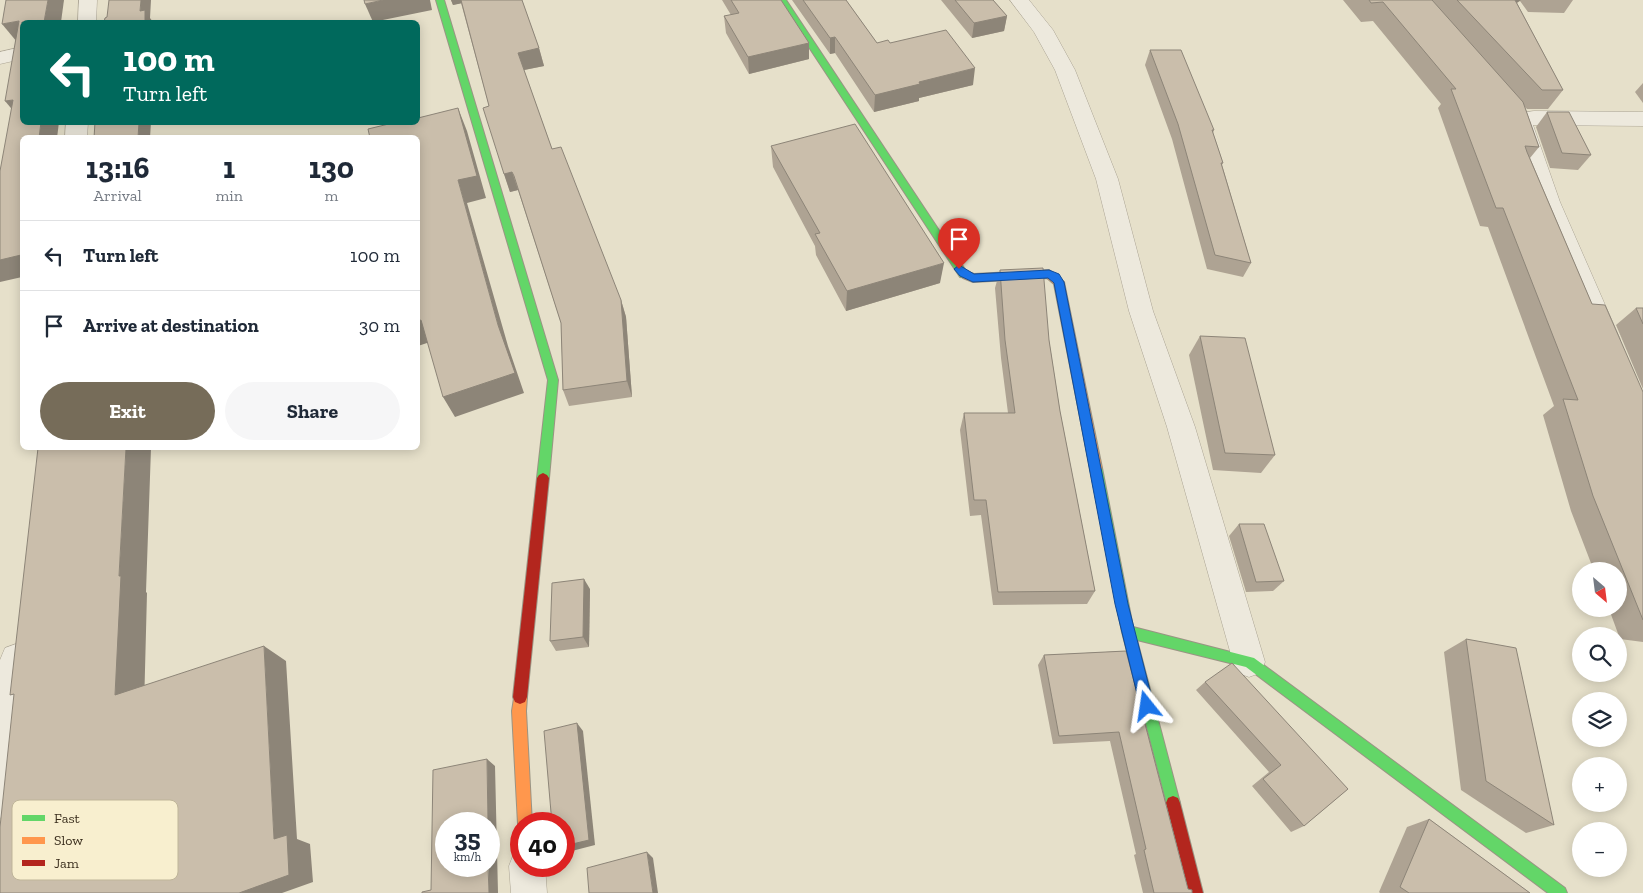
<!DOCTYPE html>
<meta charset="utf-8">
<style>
:root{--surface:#fff;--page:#f6f6f7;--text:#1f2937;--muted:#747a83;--line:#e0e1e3;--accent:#766c59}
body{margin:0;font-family:"Zilla Slab",serif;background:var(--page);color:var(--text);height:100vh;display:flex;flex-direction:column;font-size:19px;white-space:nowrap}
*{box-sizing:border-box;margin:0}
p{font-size:16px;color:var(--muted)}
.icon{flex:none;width:28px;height:28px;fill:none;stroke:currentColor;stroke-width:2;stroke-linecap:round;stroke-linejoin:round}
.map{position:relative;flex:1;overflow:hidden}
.panel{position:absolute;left:20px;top:135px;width:400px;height:315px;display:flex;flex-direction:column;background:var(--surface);border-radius:8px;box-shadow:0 2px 12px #0003}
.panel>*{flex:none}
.top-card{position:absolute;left:20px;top:20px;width:400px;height:105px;border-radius:8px;box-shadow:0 2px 12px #0003;background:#00695c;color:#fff;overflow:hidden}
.needle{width:32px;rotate:152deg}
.buttons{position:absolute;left:1572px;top:562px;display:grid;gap:10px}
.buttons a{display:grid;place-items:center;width:55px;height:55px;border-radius:50%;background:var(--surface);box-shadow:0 2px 12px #0003;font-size:25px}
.speed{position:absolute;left:435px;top:812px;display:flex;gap:10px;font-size:25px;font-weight:700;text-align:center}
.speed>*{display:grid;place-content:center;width:65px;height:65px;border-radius:50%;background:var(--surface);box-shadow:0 2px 12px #0003;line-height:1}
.speed small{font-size:12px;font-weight:400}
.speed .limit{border:8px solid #d22;background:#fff;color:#111}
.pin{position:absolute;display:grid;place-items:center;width:42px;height:42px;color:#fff;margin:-51px -21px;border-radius:50% 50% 50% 0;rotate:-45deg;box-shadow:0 0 5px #0007}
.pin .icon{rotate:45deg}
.me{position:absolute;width:55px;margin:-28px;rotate:345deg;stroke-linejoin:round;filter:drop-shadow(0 0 4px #0008)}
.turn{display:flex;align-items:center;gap:18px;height:105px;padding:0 20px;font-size:22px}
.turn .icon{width:65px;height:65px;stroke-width:2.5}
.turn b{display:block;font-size:35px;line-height:42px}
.eta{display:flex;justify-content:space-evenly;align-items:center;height:85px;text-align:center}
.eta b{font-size:30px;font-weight:800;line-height:35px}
.primary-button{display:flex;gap:10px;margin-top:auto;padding:10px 20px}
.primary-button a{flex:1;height:58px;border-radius:30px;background:var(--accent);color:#fff;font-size:20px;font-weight:800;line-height:58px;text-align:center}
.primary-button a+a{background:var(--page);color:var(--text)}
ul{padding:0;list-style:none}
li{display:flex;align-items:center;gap:15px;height:70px;padding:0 20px;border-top:1px solid var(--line)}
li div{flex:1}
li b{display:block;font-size:19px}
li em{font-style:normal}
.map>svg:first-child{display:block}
</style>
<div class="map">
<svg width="1643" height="893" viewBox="0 0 1643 893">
<rect width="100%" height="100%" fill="#e6e0ca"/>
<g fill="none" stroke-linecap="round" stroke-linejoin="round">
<g stroke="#aba494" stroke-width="1">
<g id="street">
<polygon points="79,0 97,0 96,22 78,22"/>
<polygon points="1010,0 1029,0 1053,30 1075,70 1118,179 1153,311 1195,427 1265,662 1260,673 1249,677 1238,673 1233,662 1167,427 1129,311 1096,179 1055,70 1034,32"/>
<polygon points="22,47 22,59 0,64 0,52"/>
<polygon points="1534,111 1643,112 1643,126 1533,125 1560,202 1620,339 1616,346 1607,349 1598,346 1538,202 1510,119 1514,114"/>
<polygon points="66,122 88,122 87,138 65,138"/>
<polygon points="16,644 27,648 32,659 17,801 12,813 0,818 0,660 5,648"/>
<polygon points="521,850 521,866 545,866 547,893 511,893 509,866 514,853"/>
</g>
</g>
<g stroke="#9a9484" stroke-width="2">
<g id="fast">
<polygon points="436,0 444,0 558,380 549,478 547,481 543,483 539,481 537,478 548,380"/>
<polygon points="778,0 786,0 966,271 969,272 971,275 969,278 960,277"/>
<polygon points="1096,463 1100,465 1102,468 1133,627 1254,658 1565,888 1567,893 1548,893 1246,667 1137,640 1180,803 1178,808 1173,810 1168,808 1122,632 1090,468 1092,465"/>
</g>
</g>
<g stroke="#9a9484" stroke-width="2">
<g id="slow">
<polygon points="1049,270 1064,282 1102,468 1100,471 1096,473 1092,471 1090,468 1054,284 1047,278 973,282 963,278 961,275 966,271 974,274"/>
<polygon points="520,690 525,692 527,697 526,711 532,824 521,824 521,830 518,824 512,711 515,692"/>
</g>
</g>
<g stroke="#9a9484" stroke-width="2">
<g id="jam">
<polygon points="543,473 547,475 549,478 527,697 525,702 520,704 515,702 513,697 537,478 539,475"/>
<polygon points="1173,796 1178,798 1180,803 1203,893 1189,893 1166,803 1168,798"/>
</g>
</g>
<use href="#street" fill="#ede9dd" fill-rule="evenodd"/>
<use href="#fast" fill="#63d668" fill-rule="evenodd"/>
<use href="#slow" fill="#ff974d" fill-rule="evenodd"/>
<use href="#jam" fill="#b3261e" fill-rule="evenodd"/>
</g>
<g fill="#aea393">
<polygon points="451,0 522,0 539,48 544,66 524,70 552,149 621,300 626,317 632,397 569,406 563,390 561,323 518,190 510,192 504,174 489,106 461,3 453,5"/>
<polygon points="722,0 781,0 809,43 809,59 749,74 726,33 724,16 731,15"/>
<polygon points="792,0 846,0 877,43 890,43 973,85 919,98 919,101 874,112 835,53 830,54"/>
<polygon points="941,0 993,0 1007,16 1004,31 972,38"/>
<polygon points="1343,0 1573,0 1564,13 1528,12 1520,1 1517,3 1563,90 1548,109 1527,109 1525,107 1539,147 1530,158 1592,304 1643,392 1643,642 1620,639 1609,609 1619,609 1619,571 1594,571 1571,511 1543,415 1554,406 1488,227 1480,226 1438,108 1441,104 1373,21 1361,22"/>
<polygon points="1150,50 1214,130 1213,133 1223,163 1222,165 1251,263 1243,277 1207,269 1172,139 1145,65"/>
<polygon points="1643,83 1643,103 1635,92"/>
<polygon points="1547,112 1591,155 1578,170 1550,168 1536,127"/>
<polygon points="771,146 940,283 846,311 816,255 815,246 773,167"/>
<polygon points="1000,270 1049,340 1060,411 1095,591 1087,604 993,605 981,515 970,516 960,430 964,413 1008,413 1001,358 995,288"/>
<polygon points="1636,308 1643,308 1643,389 1616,325"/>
<polygon points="1200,336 1275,455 1261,473 1213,470 1189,355"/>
<polygon points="1239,524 1284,581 1273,591 1246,592 1229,536"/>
<polygon points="590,589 589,647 556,651 550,641"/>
<polygon points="1466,639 1554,825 1526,833 1461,790 1444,652"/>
<polygon points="1126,651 1188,889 1192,893 1143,893 1134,855 1136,854 1110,741 1053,744 1038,665 1044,655"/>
<polygon points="1205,682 1348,789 1304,826 1291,832 1252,786 1269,772 1196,690"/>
<polygon points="1429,819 1530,893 1380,893 1379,892 1407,827"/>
</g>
<g fill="#8d8578">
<polygon points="48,0 64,0 61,22 44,22"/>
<polygon points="141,0 151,0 150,18 153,22 145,22 140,11"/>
<polygon points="383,0 430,0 432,10 373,22 365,4"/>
<polygon points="451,0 462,0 463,3 453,5"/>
<polygon points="1510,0 1521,0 1502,12"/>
<polygon points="1007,16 1004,31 972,38 974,23"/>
<polygon points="19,21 17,42 2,24"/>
<polygon points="835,37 835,53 830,54 830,38"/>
<polygon points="809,43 809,59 749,74 748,57"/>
<polygon points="539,48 544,66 524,70 518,53"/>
<polygon points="975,68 973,85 919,98 919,101 874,112 875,95 919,82"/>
<polygon points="13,100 21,120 5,101"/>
<polygon points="458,108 467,131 486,198 467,203 508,346 524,393 455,417 443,397 498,325 458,180"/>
<polygon points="41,122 59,122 57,138 39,138"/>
<polygon points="139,122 151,122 150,138 138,138"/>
<polygon points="512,172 518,190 510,192 504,174"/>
<polygon points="22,244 22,277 0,282 0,260"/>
<polygon points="944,263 940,283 846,311 847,291"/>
<polygon points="621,300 626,317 632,397 627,381"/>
<polygon points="421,320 433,341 418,346 418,321"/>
<polygon points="126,448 151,448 146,592 147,593 144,708 115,695 119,576"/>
<polygon points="584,579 590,589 589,647 583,637"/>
<polygon points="264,646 286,661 297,839 310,844 313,882 282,893 239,893 274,839"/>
<polygon points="577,723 583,731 595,845 564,853 564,846"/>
<polygon points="487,759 495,766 498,893 489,893 489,824 488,824"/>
<polygon points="647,852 653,858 658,893 653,893"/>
</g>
<g fill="#cabeab" stroke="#8d8578">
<polygon points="6,0 48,0 44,22 22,22 22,122 41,122 39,138 22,138 22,244 21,255 0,260 0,171 13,100 5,101 19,21 2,24"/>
<polygon points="109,0 141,0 140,11 145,10 145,22 104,22 105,18 107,17"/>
<polygon points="364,0 383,0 365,4"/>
<polygon points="461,0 522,0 539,48 518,53 552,149 561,147 621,300 627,381 563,390 561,323 514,176 512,172 504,174 483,108 489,106"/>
<polygon points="731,0 781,0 809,43 748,57 724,16 739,13"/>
<polygon points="803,0 846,0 877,43 888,40 890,43 946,30 975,68 919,82 920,84 875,95 835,37 830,38"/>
<polygon points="955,0 993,0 1007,16 974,23"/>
<polygon points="1369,0 1432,0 1523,102 1539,147 1525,146 1527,152 1592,304 1605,305 1643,392 1643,620 1593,496 1563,399 1578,400 1503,208 1496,208 1451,89 1456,89 1383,2 1371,3"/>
<polygon points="1457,0 1515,0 1563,90 1542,90"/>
<polygon points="1150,50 1181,50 1214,130 1212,130 1223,163 1221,163 1251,263 1215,255 1178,124"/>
<polygon points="458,108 477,176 458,180 498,325 515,373 443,397 421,320 418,321 418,138 370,138 368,129 397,122 418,122 418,118"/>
<polygon points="1547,112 1569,112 1591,155 1562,153"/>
<polygon points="95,122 139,122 138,138 94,138"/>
<polygon points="855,124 944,263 847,291 815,234 820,233 771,146"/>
<polygon points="1043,268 1049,340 1060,411 1095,591 998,592 986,500 974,500 964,413 1015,413 1005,340 1000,270"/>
<polygon points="1636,308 1643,308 1643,324"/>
<polygon points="1200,336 1245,338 1275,455 1225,453"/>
<polygon points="38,448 126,448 119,576 121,576 115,695 264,646 274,839 287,835 289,875 239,893 0,893 0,827 14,694 10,695"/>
<polygon points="1239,524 1264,524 1284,581 1256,582"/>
<polygon points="584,579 583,637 550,641 552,583"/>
<polygon points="1466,639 1516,648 1554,825 1486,781"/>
<polygon points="1126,651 1188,889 1192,890 1192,893 1154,893 1144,850 1146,849 1119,732 1059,736 1044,655"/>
<polygon points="1232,663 1348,789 1304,826 1263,779 1281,765 1205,682"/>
<polygon points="577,723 589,840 564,846 564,824 552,824 544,731"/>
<polygon points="487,759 488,824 446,824 446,866 488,866 489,893 422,893 422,892 431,890 433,770"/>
<polygon points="1429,819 1530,893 1409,893 1400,887"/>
<polygon points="647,852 653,893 589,893 587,868"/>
</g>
<polygon fill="#1a73e8" stroke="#114b97" points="959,265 974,274 1049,270 1059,274 1064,282 1128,604 1154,706 1152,711 1147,713 1142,711 1140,706 1115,604 1054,283 1048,278 973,282 960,276 954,269"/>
<rect x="12" y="800" width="166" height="80" rx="8" fill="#f8efcf" stroke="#bfb599" stroke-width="1"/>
<rect x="22" y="815" width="23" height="6" fill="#63d668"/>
<rect x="22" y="837" width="23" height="7" fill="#ff974d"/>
<rect x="22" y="860" width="23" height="6" fill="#b3261e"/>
<g font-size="14" fill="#392d1c">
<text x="54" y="823">Fast</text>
<text x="54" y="845">Slow</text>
<text x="54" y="868">Jam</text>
</g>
</svg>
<div class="buttons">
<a><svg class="needle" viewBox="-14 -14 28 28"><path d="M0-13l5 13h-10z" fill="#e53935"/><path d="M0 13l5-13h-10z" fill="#747a83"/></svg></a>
<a><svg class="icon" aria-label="search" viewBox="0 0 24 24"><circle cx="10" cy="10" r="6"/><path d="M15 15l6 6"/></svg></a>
<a><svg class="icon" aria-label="layers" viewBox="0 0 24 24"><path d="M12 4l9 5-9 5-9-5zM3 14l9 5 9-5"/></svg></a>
<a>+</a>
<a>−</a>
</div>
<div class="speed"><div>35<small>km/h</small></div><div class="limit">40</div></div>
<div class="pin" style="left:959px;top:269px;background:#d93025"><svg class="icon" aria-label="arrive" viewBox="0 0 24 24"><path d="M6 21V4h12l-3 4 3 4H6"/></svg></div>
<svg class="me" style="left:1147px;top:706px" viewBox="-20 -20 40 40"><path d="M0-17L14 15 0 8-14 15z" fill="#1a73e8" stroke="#fff" stroke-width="4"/></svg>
<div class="top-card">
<div class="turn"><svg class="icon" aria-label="left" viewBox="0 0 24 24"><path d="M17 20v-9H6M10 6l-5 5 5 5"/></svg><div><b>100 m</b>Turn left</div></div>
</div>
<section class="panel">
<div class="eta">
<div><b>13:16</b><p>Arrival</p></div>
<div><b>1</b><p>min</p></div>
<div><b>130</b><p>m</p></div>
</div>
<ul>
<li><svg class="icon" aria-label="left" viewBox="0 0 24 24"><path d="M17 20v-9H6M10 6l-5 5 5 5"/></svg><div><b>Turn left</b></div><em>100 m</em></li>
<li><svg class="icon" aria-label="arrive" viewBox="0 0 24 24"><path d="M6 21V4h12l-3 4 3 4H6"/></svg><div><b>Arrive at destination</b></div><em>30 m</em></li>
</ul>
<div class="primary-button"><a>Exit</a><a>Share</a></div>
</section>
</div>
